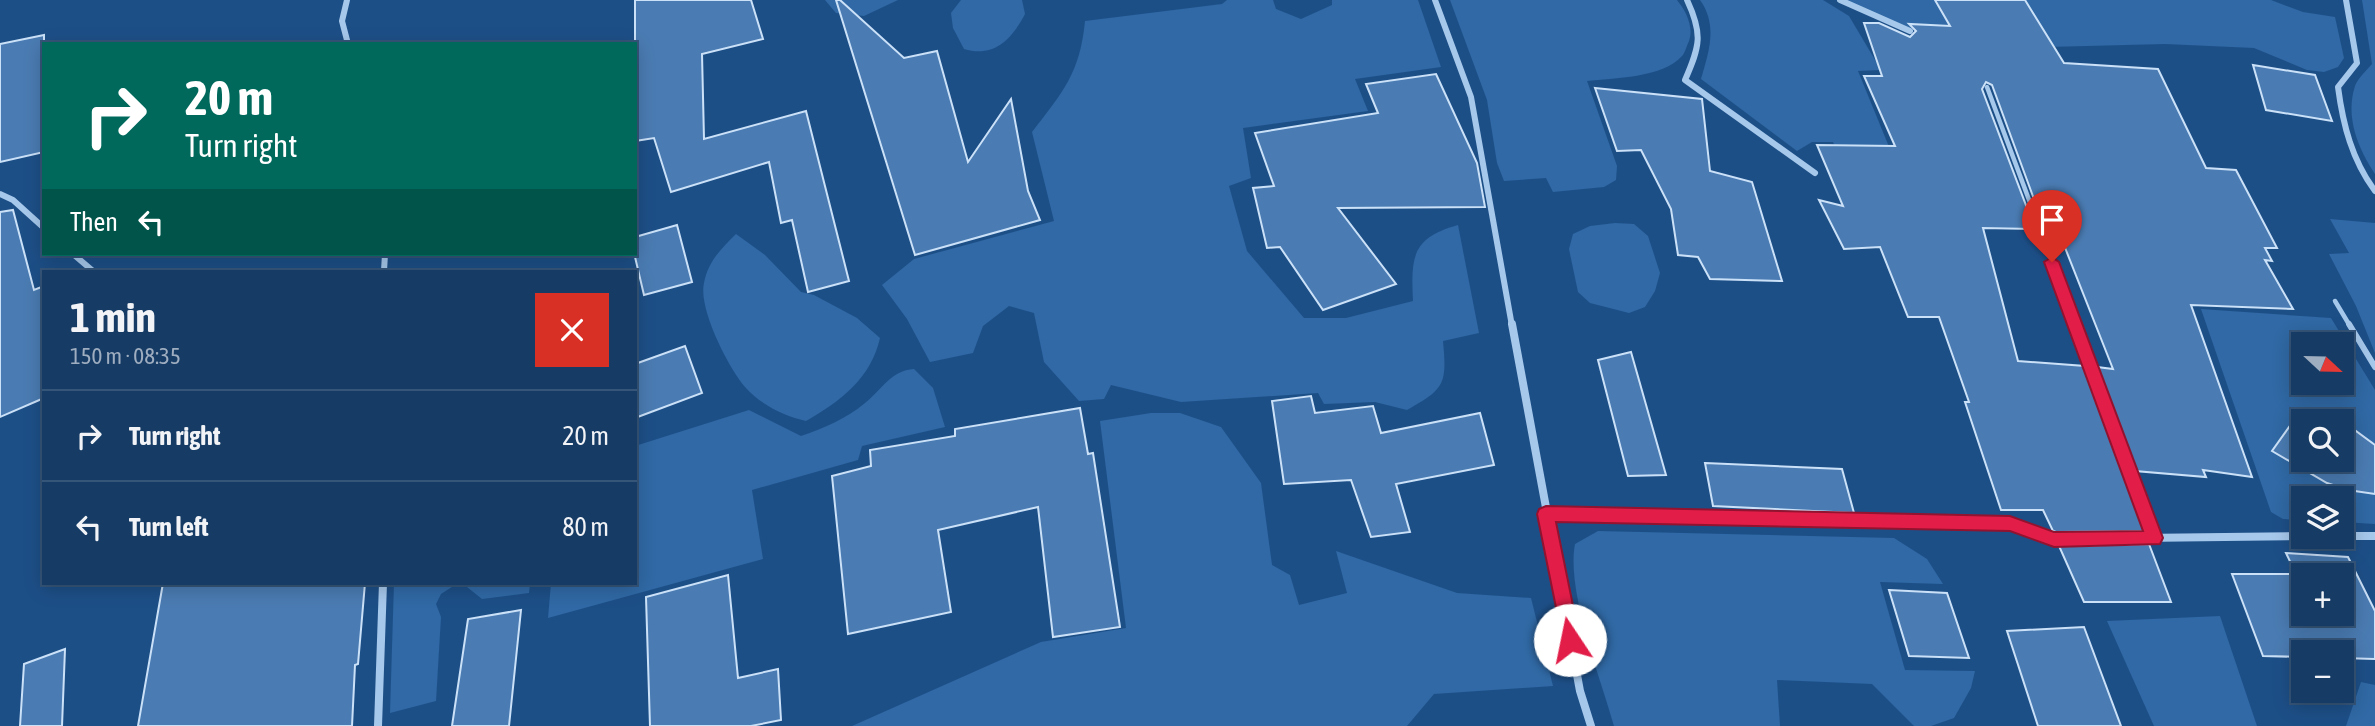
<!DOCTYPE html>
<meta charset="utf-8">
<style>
:root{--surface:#163b65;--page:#23466e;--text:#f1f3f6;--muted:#9eadbf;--line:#355579}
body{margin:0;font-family:"Asap Condensed",sans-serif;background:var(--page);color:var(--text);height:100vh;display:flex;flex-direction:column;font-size:26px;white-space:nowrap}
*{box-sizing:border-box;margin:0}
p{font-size:23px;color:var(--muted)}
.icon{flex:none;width:38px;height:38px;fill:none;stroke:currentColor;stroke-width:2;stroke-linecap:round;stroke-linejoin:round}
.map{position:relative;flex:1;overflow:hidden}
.details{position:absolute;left:42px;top:270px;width:595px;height:315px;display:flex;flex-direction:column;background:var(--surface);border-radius:0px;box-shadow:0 4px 18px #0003,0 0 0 2px var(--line)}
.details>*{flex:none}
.hud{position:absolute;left:42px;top:42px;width:595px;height:214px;border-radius:0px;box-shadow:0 4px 18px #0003,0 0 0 2px var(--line);background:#00695c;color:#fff;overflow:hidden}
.needle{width:46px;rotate:112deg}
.fabs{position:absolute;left:2291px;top:332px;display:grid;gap:14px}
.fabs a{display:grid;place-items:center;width:63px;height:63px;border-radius:0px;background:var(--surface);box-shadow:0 4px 18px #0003,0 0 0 2px var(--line);font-size:35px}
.pin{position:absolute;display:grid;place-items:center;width:60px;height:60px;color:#fff;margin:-72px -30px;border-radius:50% 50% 50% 0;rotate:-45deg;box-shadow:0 0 7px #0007}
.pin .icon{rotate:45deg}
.me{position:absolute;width:77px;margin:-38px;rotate:349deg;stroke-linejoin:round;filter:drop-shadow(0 0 5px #0008)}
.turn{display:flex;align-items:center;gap:24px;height:147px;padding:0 28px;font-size:32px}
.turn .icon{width:91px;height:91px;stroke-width:2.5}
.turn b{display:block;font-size:49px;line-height:60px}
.then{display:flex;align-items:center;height:66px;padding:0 28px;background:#0003;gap:14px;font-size:26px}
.round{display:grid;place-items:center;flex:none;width:74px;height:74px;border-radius:0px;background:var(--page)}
.head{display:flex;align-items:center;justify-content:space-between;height:119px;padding:0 28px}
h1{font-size:42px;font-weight:700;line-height:52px}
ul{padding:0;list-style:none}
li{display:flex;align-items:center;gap:21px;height:91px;padding:0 28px;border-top:2px solid var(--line)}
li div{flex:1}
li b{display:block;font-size:26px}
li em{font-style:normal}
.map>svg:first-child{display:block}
</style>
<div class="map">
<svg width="2375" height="726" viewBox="0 0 2375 726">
<rect width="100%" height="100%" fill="#1d4f87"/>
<g fill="#3069a5" fill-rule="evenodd">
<polygon points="825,0 898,0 864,16 836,13"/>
<path d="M961,0H1022L1025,14C1012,39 994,58 964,49L953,28L951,13Z"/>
<path d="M1227,0H1273L1276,9L1301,19L1332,5V0H1418L1441,67L1355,79L1368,111L1243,128L1251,178L1229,186L1247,251L1304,318H1346L1413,301C1411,258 1411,238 1458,225L1479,333L1443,341C1447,384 1445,389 1407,410L1375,402L1324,404L1318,393L1181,402L1111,385L1104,399L1079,401L1044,362L1034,313L1009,306L983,326L973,353L930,362L907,319L882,285L914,259L1054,221L1032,132C1063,92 1080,73 1085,21L1222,4Z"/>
<path d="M1450,0H1677C1686,11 1694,27 1689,41C1687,45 1685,53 1682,56C1663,78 1613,78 1587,81L1617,166L1616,180L1604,187L1553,192L1546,178L1504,181L1497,163L1487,100Z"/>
<path d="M1700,0H1823L1849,16L1881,70L1858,71L1894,159L1841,160L1833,142H1812L1797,151L1701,79C1709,52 1718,25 1700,0Z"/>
<polygon points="1846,0 2271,0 2303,12 2335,17 2344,58 2338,67 2324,72 2307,70 2254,48 2165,44 2047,47 1943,35 1900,26"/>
<path d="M2362,0H2375V174C2358,148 2345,117 2355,86C2358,78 2367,70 2372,64Z"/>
<polygon points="2330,219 2375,223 2375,353 2356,306 2329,254 2349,253"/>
<polygon points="1615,223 1634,224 1648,236 1660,273 1655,291 1645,307 1629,313 1590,303 1578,292 1569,249 1573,234 1590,226"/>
<path d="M736,234L765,255L801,292L814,295L857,318L880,338C871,378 841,401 806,421C784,416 761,405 745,387C728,367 698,308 704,283C708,261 722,248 736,234Z"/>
<path d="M2201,309L2331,318L2375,390V524L2342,522V499H2303V520L2283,519L2271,512ZM2303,345H2342V383H2303ZM2303,422H2342V460H2303Z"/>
<path d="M914,369L933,388L945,427L862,446L858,460L752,490L763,559L548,618L551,583H635V446L749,410L801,436C824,428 846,419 865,403C882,390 891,370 914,369Z"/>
<polygon points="1151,413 1180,413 1221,427 1261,483 1272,565 1290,575 1299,605 1347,593 1336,551 1457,593 1531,598 1553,686 1434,694 1407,726 852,726 1041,642 1126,628 1100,421"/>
<path d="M1598,531L1894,538L1927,559L1943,584L1880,582L1905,670L1975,671L1971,688L1954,718L1931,726H1914L1872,684L1777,680L1780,726H1614C1601,679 1566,591 1575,544Z"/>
<polygon points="394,583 458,583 441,594 436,604 441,617 436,701 390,713"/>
<polygon points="462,583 530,583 529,593 482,599"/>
<polygon points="2220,616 2257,726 2154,726 2107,621"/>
<polygon points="2361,682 2375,685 2375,726 2346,726"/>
</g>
<g fill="#4a7bb2" stroke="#cbe1f8" stroke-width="2" fill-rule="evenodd">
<polygon points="635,0 751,0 763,39 702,54 704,139 806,111 849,281 808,292 792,220 781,223 769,162 671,192 654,138 635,141"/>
<polygon points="836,0 840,0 904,58 937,51 968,162 1011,99 1028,191 1040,220 915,255"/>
<polygon points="1935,0 2025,0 2064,63 2158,69 2206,168 2236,170 2277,248 2265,248 2272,261 2265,260 2293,309 2191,305 2252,477 2203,470 2206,477 2135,471 2097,367 2113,369 2058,230 2045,229 1992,85 1986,82 1982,89 2035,229 1983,228 2018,361 2085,366 2144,531 2056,532 2053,531 2043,510 2001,510 1965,402 1969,402 1939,317 1908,317 1880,247 1844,249 1819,200 1843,206 1817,145 1895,146 1864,76 1882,76 1864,23 1879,23 1910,37 1916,31 1909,24 1950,26"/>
<polygon points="44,35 44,152 0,162 0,44"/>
<polygon points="2253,65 2315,75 2332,121 2266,110"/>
<polygon points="1436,74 1477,163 1485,207 1338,208 1396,284 1323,310 1280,247 1267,248 1253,188 1274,186 1255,133 1378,113 1366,84"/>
<polygon points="1595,88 1702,99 1710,171 1752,182 1782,281 1710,279 1698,257 1678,255 1671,209 1641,150 1617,151"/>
<polygon points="13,210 34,290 44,286 44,398 0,417 0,212"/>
<polygon points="677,225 692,282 644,295 635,257 635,237"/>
<polygon points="685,346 702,393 635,418 635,364"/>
<polygon points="1631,352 1666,475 1628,476 1598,360"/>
<polygon points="1311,396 1315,413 1373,406 1381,433 1480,413 1494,465 1396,484 1410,532 1371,537 1351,480 1284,484 1272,401"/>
<polygon points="1080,408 1088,454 1093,453 1120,627 1053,637 1038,507 938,530 951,612 848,634 832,476 871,466 870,450 955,436 955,429"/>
<path d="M2308,416L2326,417L2345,423L2375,445V494L2348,490L2327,483L2272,451L2294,420ZM2303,422H2342V460H2303Z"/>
<polygon points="1705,463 1842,469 1854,513 1713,506"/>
<polygon points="2149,544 2171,602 2084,602 2059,546"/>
<path d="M2286,553L2348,557L2375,611V659L2342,658V653H2303V657L2263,656L2232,574H2296ZM2303,576H2342V614H2303Z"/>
<polygon points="728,575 738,678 778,669 781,720 751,726 650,726 646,597"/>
<polygon points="163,583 365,583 358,664 355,665 352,726 138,726"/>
<polygon points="1889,590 1947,593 1969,658 1909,656"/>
<polygon points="521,610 509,726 452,726 468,619"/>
<polygon points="2084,627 2121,726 2038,726 2007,631"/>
<polygon points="65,649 62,726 20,726 24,664"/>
</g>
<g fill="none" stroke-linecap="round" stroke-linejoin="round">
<g stroke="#a6c8eb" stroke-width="4.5">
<polyline points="1987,87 2076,326"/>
<polyline points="2335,301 2350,326"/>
</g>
<g stroke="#a6c8eb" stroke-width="6">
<polyline points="2075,324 2154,538"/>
<polyline points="2349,324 2375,367"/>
</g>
<g stroke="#a6c8eb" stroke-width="6">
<polyline points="347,0 342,21 348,44"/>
<polyline points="1435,0 1471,97 1512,326"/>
<path d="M1687,0C1703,34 1700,46 1685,80L1815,173"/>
<polyline points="1840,0 1910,31"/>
<path d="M2346,0L2357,63L2338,87C2343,125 2352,160 2375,191"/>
<polyline points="0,194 13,200 44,228"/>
<polyline points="73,254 93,271"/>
<polyline points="384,271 385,254"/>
</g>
<g stroke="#a6c8eb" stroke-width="8">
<polyline points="1512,324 1580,691 1591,726"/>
<polyline points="1546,514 2010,524 2055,539 2303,536"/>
<polyline points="2342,536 2375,536"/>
<polyline points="378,726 383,583"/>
</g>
</g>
<polygon fill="#e11d48" stroke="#92132f" stroke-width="2" points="2052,257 2059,262 2163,538 2160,544 2054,547 2010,531 1556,522 1580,640 1577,647 1570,649 1564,647 1537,514 1539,509 1546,506 2010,516 2054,532 2143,531 2044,262"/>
</svg>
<div class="fabs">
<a><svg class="needle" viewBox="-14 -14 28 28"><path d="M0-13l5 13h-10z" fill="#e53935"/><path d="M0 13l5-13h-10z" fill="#9eadbf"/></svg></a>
<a><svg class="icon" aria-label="search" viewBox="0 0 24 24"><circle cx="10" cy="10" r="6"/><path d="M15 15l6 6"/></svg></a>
<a><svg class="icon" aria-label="layers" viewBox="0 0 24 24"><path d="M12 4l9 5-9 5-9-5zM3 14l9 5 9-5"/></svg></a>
<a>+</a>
<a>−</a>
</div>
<div class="pin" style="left:2052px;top:262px;background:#d93025"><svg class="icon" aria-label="arrive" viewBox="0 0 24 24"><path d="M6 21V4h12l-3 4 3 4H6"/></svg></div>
<svg class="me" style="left:1570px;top:640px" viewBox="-20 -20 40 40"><circle r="19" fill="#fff"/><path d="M0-13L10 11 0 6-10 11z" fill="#e11d48"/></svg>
<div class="hud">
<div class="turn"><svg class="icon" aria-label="right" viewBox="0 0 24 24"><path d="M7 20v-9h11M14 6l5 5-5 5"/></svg><div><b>20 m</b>Turn right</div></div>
<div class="then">Then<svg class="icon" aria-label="left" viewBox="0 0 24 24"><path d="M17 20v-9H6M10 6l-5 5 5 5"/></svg></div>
</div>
<section class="details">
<div class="head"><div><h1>1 min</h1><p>150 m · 08:35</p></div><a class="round" style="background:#d93025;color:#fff"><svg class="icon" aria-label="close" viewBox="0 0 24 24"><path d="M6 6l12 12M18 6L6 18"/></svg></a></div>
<ul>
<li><svg class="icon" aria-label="right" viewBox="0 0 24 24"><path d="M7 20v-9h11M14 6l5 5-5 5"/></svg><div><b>Turn right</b></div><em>20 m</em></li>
<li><svg class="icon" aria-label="left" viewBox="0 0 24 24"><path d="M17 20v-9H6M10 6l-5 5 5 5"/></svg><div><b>Turn left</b></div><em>80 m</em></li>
</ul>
</section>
</div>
